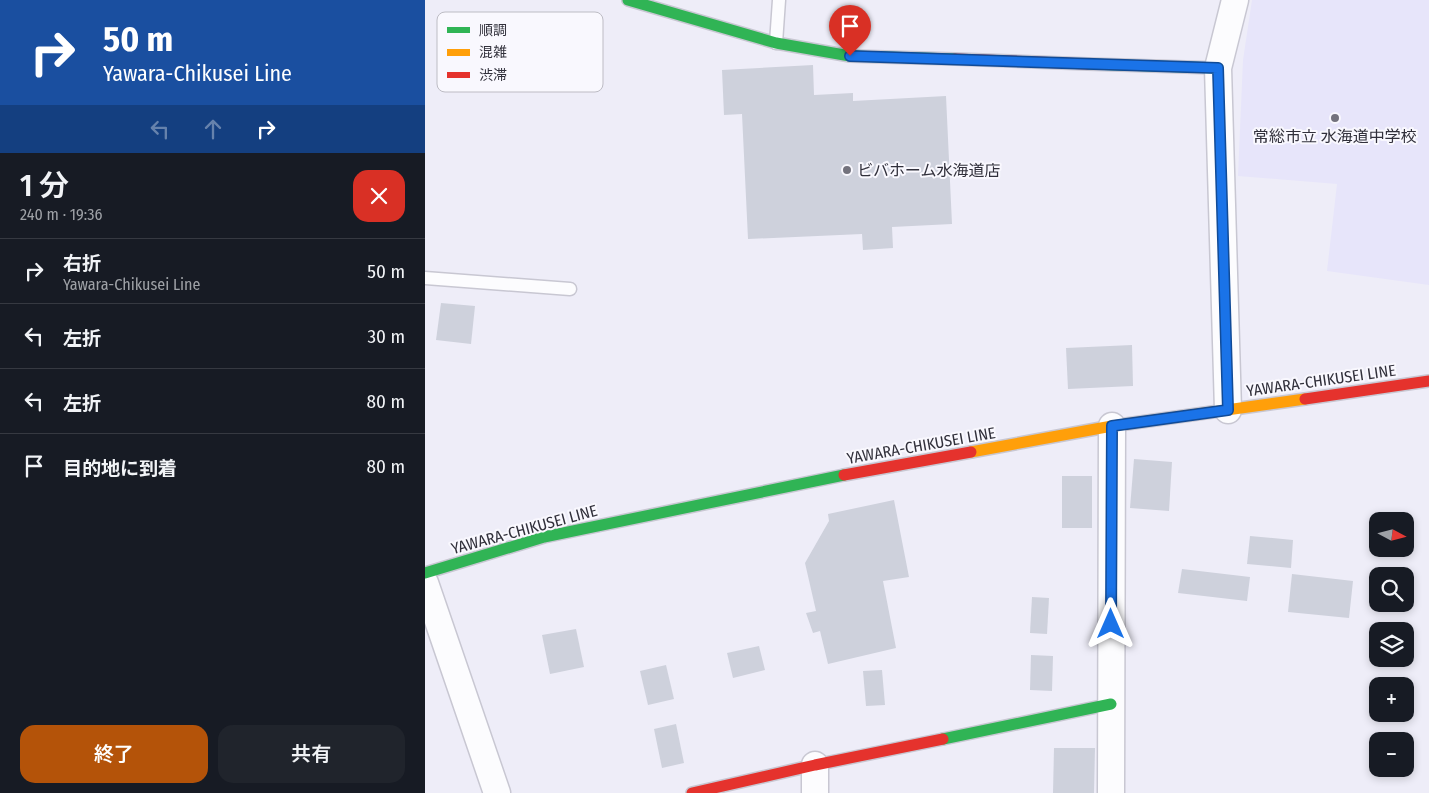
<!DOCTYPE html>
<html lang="ja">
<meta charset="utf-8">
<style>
:root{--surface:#171b24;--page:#20242c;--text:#f1f3f6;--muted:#9ea1a6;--line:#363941;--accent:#b45309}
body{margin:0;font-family:"Fira Sans Condensed","Noto Sans JP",sans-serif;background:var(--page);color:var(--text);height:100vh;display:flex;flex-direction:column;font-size:19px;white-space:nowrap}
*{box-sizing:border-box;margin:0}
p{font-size:16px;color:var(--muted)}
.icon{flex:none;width:28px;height:28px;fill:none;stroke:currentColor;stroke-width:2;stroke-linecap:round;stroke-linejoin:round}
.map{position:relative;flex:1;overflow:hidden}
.sheet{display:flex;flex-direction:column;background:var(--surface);width:425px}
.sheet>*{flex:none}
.top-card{background:#1a4fa0;color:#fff;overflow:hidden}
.needle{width:32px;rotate:97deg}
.tools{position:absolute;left:944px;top:512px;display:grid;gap:10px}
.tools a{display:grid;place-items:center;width:45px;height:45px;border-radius:10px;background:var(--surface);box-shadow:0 2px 8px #0003;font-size:25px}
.pin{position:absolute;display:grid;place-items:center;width:42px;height:42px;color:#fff;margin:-51px -21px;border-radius:50% 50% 50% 0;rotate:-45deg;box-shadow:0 0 5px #0007}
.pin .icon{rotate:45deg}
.me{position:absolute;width:55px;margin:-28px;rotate:0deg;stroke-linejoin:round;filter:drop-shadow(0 0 4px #0008)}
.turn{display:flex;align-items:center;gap:18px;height:105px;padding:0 20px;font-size:22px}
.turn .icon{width:65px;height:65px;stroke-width:2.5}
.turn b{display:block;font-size:35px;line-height:42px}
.lanes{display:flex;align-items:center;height:48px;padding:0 20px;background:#0003;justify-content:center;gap:25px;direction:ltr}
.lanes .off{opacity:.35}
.round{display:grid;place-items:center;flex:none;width:52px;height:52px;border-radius:15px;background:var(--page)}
.summary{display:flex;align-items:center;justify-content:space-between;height:85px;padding:0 20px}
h1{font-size:30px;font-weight:600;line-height:38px}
.action{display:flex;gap:10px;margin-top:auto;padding:10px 20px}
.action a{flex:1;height:58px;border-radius:15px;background:var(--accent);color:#fff;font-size:20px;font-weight:600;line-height:58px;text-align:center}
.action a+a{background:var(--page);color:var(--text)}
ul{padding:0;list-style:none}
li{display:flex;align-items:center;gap:15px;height:65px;padding:0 20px;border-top:1px solid var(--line)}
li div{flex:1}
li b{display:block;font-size:19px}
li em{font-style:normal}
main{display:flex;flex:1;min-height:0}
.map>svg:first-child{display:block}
</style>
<main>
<section class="sheet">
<div class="top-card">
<div class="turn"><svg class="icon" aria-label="right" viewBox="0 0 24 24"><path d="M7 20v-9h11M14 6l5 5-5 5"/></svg><div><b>50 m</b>Yawara-Chikusei Line</div></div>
<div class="lanes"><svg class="icon off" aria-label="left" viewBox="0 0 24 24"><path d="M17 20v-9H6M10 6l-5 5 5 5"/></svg><svg class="icon off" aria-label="ahead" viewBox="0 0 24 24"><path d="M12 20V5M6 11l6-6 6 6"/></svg><svg class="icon" aria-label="right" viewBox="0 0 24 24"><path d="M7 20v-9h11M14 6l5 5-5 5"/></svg></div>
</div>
<div class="summary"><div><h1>1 分</h1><p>240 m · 19:36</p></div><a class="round" style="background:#d93025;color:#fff"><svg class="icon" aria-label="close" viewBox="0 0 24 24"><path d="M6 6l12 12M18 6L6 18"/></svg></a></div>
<ul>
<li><svg class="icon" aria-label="right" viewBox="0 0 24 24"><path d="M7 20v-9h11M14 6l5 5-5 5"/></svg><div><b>右折</b><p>Yawara-Chikusei Line</p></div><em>50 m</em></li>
<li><svg class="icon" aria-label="left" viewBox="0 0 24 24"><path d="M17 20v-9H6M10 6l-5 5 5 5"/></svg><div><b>左折</b></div><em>30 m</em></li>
<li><svg class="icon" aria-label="left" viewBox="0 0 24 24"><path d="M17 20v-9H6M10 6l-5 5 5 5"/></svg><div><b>左折</b></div><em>80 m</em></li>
<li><svg class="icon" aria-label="arrive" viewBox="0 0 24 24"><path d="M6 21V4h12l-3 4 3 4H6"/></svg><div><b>目的地に到着</b></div><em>80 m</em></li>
</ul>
<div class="action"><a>終了</a><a>共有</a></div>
</section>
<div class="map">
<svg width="1004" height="793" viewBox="0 0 1004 793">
<rect width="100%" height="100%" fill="#eeedf8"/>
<polygon fill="#e7e5fa" points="827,0 1004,0 1004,285 902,271 912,184 813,176 818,60"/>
<g fill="#ced1dc">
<polygon points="388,65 389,95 428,93 428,101 521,96 527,224 467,227 468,248 438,250 437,234 323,239 317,114 299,115 297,70"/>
<polygon points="16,303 50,306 46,344 11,340"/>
<polygon points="707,345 708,386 643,389 641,348"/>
<polygon points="709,459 747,462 744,511 705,508"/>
<rect x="637" y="476" width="30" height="52"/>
<polygon points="469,500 484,577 458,581 471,648 403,664 395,631 388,633 381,613 391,611 380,563 404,521 403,514"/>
<polygon points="825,536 868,540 866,568 822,564"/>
<polygon points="757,569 825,577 822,601 753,593"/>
<polygon points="867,574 928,581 924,618 863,612"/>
<polygon points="607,597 624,598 622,634 605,633"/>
<polygon points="151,629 159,667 125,674 117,635"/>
<polygon points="334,646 340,670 308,678 302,653"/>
<polygon points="606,655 628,656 627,691 605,690"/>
<polygon points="241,665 249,699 223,705 215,671"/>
<polygon points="457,670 460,705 441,706 438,671"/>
<polygon points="251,724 259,763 237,768 229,729"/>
<polygon points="629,748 670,748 669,793 628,793"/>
</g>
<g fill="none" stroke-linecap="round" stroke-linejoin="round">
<g stroke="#c8c7d2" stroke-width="15">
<g id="lane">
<polyline points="351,43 354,0"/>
<polyline points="0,278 145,289"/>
</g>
</g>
<g stroke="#c8c7d2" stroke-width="29">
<g id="street">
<polyline points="803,410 793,68 810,0"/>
<polyline points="0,583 72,793"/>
<polyline points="390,793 390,765"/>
<polyline points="686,793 687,426"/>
</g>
</g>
<g stroke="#c8c7d2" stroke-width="14">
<g id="fast">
<polyline points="203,0 351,43 425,56 530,59"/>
<polyline points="663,64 793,68"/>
<polyline points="0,573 119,537 419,475"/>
<polyline points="518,739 686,704"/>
</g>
</g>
<g stroke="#c8c7d2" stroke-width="14">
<polyline id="slow" points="546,452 687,426 880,399"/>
</g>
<g stroke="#c8c7d2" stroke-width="14">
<g id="jam">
<polyline points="530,59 663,64"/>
<polyline points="880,399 1004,381"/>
<polyline points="419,475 546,452"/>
<polyline points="267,793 390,765 518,739"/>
</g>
</g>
<use href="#lane" stroke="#fcfcfe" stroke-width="12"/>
<use href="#street" stroke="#fcfcfe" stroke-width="26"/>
<use href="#fast" stroke="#30b455" stroke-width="11"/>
<use href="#slow" stroke="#ff9f0a" stroke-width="11"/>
<use href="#jam" stroke="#e5322d" stroke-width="11"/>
</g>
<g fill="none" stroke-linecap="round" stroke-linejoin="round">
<g stroke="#114b97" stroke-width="12">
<polyline id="route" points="425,56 793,68 803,410 687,426 686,624"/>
</g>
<use href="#route" stroke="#1a73e8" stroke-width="9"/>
</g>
<g fill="#73727d" stroke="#f9f8fe" stroke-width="2">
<circle cx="910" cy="118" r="5"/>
<circle cx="422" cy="170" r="5"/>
</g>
<g text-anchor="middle" stroke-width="4" stroke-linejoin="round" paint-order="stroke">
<g font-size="16" fill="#31303b" stroke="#f9f8fe">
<text x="910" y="142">常総市立 水海道中学校</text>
<text x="432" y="176" text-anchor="start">ビバホーム水海道店</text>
</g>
<g font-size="16" fill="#31303b" stroke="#f9f8fe">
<text transform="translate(896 380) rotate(-8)" y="6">YAWARA-CHIKUSEI LINE</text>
<text transform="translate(496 445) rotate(-10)" y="6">YAWARA-CHIKUSEI LINE</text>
<text transform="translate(99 529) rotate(-15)" y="6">YAWARA-CHIKUSEI LINE</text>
</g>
</g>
<rect x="12" y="12" width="166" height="80" rx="8" fill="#f9f8fe" stroke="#bdbcc4" stroke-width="1"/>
<rect x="22" y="27" width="23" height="6" fill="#30b455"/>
<rect x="22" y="49" width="23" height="7" fill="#ff9f0a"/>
<rect x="22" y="72" width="23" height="6" fill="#e5322d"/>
<g font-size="14" fill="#31303b">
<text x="54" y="35">順調</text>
<text x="54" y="57">混雑</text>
<text x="54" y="80">渋滞</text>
</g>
</svg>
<div class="tools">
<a><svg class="needle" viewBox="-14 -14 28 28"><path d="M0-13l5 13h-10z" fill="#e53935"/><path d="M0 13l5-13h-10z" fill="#9ea1a6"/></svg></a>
<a><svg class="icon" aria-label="search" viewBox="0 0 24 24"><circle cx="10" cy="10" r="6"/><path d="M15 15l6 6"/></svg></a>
<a><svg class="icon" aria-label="layers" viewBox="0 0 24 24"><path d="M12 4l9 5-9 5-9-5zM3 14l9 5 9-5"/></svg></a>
<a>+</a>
<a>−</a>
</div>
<div class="pin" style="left:425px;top:56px;background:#d93025"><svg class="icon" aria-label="arrive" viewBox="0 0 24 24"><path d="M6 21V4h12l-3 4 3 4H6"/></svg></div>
<svg class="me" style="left:686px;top:624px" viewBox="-20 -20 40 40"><path d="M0-17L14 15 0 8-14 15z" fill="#1a73e8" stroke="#fff" stroke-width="4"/></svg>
</div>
</main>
